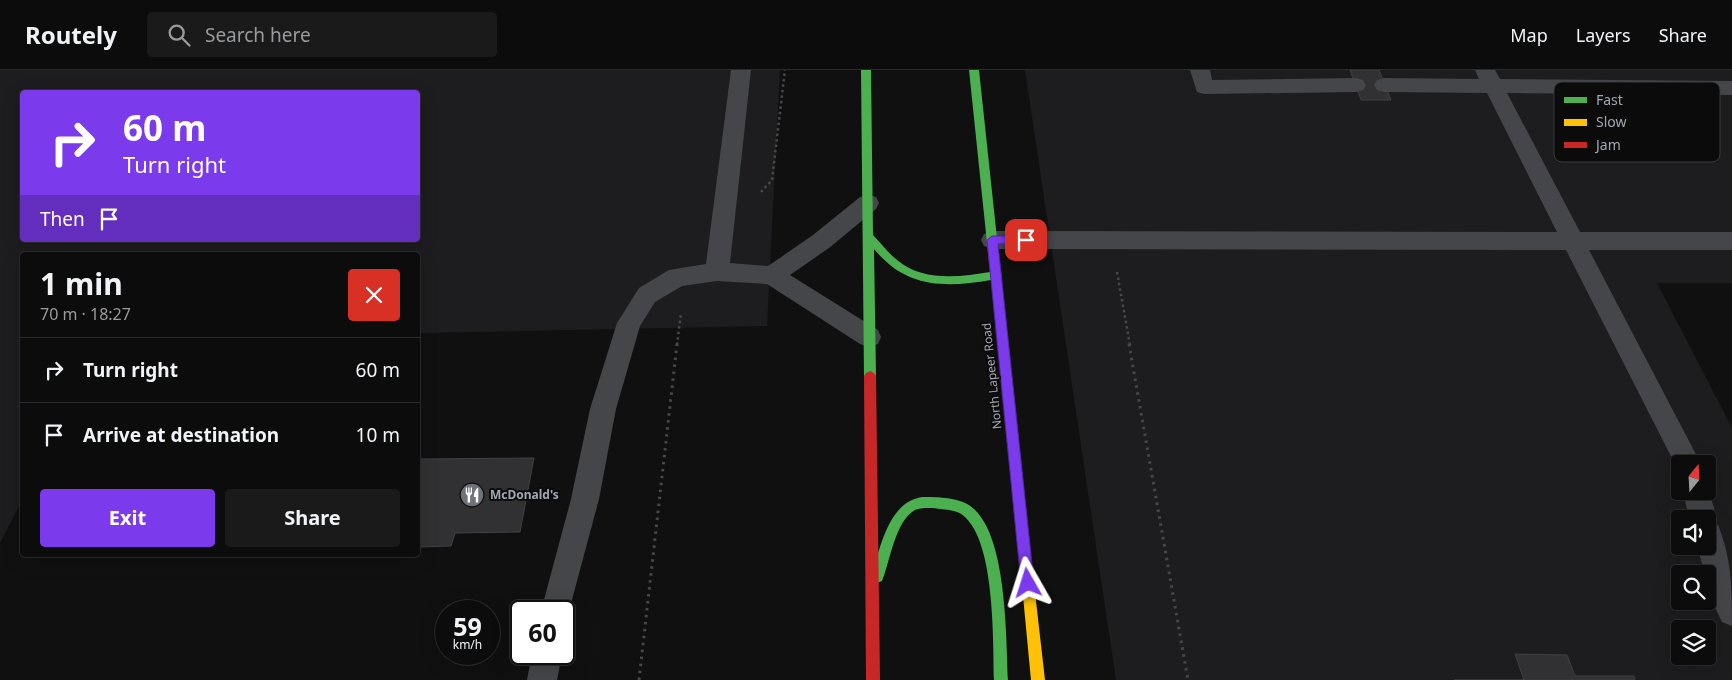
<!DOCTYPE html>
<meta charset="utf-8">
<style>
:root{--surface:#0c0c0d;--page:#1a1a1b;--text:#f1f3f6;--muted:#9a9b9d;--line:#2c2c2e;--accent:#7c3aed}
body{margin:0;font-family:"Noto Sans",sans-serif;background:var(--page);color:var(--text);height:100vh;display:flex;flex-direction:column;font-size:19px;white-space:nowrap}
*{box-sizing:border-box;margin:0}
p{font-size:16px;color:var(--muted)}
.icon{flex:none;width:28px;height:28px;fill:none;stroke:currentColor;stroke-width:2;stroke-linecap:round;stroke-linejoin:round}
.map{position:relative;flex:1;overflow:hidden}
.side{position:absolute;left:20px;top:182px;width:400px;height:305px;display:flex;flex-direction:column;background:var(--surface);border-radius:5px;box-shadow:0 5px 20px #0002,0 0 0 1px var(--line)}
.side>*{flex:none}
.guide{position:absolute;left:20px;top:20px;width:400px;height:152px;border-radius:5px;box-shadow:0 5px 20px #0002,0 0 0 1px var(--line);background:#7c3aed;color:#fff;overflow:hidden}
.needle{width:32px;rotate:18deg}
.controls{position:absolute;left:1671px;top:385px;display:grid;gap:10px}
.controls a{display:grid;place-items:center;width:45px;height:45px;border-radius:5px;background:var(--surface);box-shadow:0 5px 20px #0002,0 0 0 1px var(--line);font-size:25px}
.speed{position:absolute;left:435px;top:530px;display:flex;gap:10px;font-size:25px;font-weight:700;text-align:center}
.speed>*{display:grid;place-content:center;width:65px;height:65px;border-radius:50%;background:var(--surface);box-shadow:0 5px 20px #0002,0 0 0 1px var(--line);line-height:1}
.speed small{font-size:12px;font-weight:400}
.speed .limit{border:2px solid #111;border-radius:8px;background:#fff;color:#111}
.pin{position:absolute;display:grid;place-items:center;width:42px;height:42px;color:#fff;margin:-21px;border-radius:10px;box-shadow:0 2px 8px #0006}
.me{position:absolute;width:55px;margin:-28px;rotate:354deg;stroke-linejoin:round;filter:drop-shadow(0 0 4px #0008)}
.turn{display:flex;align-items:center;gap:18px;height:105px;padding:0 20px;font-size:22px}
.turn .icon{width:65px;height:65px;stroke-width:2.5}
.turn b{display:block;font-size:35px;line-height:42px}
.then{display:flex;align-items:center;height:48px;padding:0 20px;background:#0003;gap:10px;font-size:19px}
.round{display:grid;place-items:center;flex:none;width:52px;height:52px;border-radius:5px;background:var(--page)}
.headline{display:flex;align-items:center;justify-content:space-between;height:85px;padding:0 20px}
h1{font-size:30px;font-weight:700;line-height:38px}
.cta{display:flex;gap:10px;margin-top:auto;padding:10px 20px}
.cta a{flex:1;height:58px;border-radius:5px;background:var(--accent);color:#fff;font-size:20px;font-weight:700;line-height:58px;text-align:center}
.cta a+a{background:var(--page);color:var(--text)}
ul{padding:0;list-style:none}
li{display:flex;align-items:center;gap:15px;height:65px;padding:0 20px;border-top:1px solid var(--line)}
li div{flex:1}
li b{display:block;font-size:19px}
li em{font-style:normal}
header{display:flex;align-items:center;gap:30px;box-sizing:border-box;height:70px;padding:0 25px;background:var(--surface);border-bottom:1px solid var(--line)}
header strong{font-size:24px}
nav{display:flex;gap:28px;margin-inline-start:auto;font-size:18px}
.search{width:350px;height:45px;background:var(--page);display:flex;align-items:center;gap:12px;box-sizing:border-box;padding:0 18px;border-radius:5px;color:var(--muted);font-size:19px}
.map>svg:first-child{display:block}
</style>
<header>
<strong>Routely</strong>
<div class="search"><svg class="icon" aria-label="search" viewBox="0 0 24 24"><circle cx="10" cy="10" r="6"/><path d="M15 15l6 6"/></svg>Search here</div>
<nav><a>Map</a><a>Layers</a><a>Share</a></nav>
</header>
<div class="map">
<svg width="1732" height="610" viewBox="0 0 1732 610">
<rect width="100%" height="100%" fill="#101011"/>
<g fill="#1d1d1f" fill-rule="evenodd">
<path d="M0,0H780L767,256L418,263V185H22V430L0,473ZM22,22H418V170H22Z"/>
<path d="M1025,0H1732V213H1657L1732,358V610H1116ZM1680,394H1708V421H1680ZM1680,449H1708V476H1680ZM1680,504H1708V531H1680ZM1680,559H1708V586H1680Z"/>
</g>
<g fill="#313133" stroke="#404144">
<polygon points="1350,0 1379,0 1391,30 1361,30"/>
<polygon points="534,388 520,462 455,463 451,476 418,477 418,389"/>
<polygon points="1515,584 1567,585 1575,606 1634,606 1635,610 1454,610 1524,610"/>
</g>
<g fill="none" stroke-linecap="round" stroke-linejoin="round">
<g stroke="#46484b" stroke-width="2.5" stroke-dasharray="2.5 3" stroke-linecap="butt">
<polyline points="761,122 772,110 785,0"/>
<polyline points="1117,202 1130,275"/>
<polyline points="677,275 681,243"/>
</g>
<g stroke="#46484b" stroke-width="3" stroke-dasharray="2.5 4.5" stroke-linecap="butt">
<polyline points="1129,274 1188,610"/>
<polyline points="639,610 677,274"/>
</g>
<g fill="#454649" fill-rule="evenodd">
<polygon points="731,0 751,0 730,193 768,196 813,165 860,127 868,125 876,127 879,133 876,139 829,178 790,205 878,260 881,267 878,274 869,277 860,274 767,214 717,211 682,216 655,232 640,256 616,339 599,429 569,541 564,552 564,541 541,541 571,429 590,339 617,253 639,218 669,200 706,194"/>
<polygon points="1190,0 1210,0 1212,10 1356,8 1363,10 1366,15 1363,20 1356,22 1204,24 1197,22"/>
<polygon points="1475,0 1495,0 1500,9 1732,11 1732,25 1507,23 1580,162 1732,162 1732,180 1589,180 1701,394 1680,394 1679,402 1566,180 992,179 984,176 981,170 984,164 992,161 1557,162 1487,23 1384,22 1377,20 1374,15 1377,10 1384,8 1479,9"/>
<path d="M1708,417L1717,449L1715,454L1718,455C1732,490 1732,519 1732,556L1722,552C1714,536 1708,522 1708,504H1705L1697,476H1708V449H1689L1683,421H1708Z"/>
<polygon points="532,584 562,584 557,610 527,610"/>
</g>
<g fill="#4caf50" fill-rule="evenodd">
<path d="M861,0H871L873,165C881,173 888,183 897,190C923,212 960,207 990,202L969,0H979L1033,505L1031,509L1027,511L1023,509L1021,505L991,210C944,218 906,218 874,179L876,306L874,309H866L864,306Z"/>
<path d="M922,427C938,427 962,427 974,439C1007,469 1006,567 1008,610H994C993,570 995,477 966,448C960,441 950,440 941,439C934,438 922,437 915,440C895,451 890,492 882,511L877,513L872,511L871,507C880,479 888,432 922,427Z"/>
</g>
<polygon fill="#ffc107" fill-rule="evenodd" points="1027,499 1031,501 1033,505 1045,610 1031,610 1021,505 1023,501"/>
<polygon fill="#c62828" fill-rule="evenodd" points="870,301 874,303 876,306 880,610 866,610 864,306 866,303"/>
</g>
<polygon fill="#7c3aed" stroke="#51269a" points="992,166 1026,166 1031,170 1026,174 998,174 1034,513 1032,517 1028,519 1023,517 1021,513 987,170"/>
<defs>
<g id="restaurant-disc" transform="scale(1.25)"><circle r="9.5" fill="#6e727a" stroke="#0b0b0c"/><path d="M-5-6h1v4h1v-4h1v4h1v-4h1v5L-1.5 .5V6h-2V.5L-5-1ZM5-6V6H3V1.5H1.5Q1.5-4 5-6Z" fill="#fff"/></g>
</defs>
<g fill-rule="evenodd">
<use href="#restaurant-disc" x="472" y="425"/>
</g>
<g text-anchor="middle" stroke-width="4" stroke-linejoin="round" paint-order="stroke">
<g font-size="12" fill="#a1a7b2" stroke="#0b0b0c">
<text transform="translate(992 306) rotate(-96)" y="4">North Lapeer Road</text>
</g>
<g font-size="12" font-weight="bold" fill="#a1a7b2" stroke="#0b0b0c" text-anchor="start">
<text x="490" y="429">McDonald's</text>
</g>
</g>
<rect x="1554" y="12" width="166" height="80" rx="8" fill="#0b0b0c" stroke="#383a3e" stroke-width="1"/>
<rect x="1564" y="27" width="23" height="6" fill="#4caf50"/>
<rect x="1564" y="49" width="23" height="7" fill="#ffc107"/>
<rect x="1564" y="72" width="23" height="6" fill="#c62828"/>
<g font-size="14" fill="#a1a7b2">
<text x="1596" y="35">Fast</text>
<text x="1596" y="57">Slow</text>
<text x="1596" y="80">Jam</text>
</g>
</svg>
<div class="controls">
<a><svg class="needle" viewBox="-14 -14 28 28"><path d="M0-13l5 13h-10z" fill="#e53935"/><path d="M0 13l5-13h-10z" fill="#9a9b9d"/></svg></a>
<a><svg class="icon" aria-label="sound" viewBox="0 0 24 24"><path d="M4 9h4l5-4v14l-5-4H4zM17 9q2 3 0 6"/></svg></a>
<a><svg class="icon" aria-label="search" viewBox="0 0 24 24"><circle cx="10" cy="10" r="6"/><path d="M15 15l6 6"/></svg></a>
<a><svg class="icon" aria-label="layers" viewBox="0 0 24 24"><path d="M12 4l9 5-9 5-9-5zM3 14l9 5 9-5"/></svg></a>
</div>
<div class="speed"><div>59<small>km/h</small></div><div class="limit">60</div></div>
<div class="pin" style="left:1026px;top:170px;background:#d93025"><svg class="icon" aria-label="arrive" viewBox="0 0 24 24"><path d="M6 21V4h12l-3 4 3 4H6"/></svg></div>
<svg class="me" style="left:1028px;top:513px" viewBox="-20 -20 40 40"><path d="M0-17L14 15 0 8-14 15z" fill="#7c3aed" stroke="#fff" stroke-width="4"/></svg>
<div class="guide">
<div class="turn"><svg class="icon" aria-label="right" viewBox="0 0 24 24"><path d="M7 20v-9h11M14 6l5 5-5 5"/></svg><div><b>60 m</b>Turn right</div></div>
<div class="then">Then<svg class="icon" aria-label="arrive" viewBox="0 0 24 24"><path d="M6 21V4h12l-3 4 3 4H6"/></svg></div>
</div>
<section class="side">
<div class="headline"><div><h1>1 min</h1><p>70 m · 18:27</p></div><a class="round" style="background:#d93025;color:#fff"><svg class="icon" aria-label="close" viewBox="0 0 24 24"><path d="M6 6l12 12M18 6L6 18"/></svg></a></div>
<ul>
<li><svg class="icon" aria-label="right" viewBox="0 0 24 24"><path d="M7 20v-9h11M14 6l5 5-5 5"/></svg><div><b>Turn right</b></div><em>60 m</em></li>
<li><svg class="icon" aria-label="arrive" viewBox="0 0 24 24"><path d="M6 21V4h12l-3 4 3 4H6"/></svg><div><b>Arrive at destination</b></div><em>10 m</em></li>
</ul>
<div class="cta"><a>Exit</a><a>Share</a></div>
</section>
</div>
